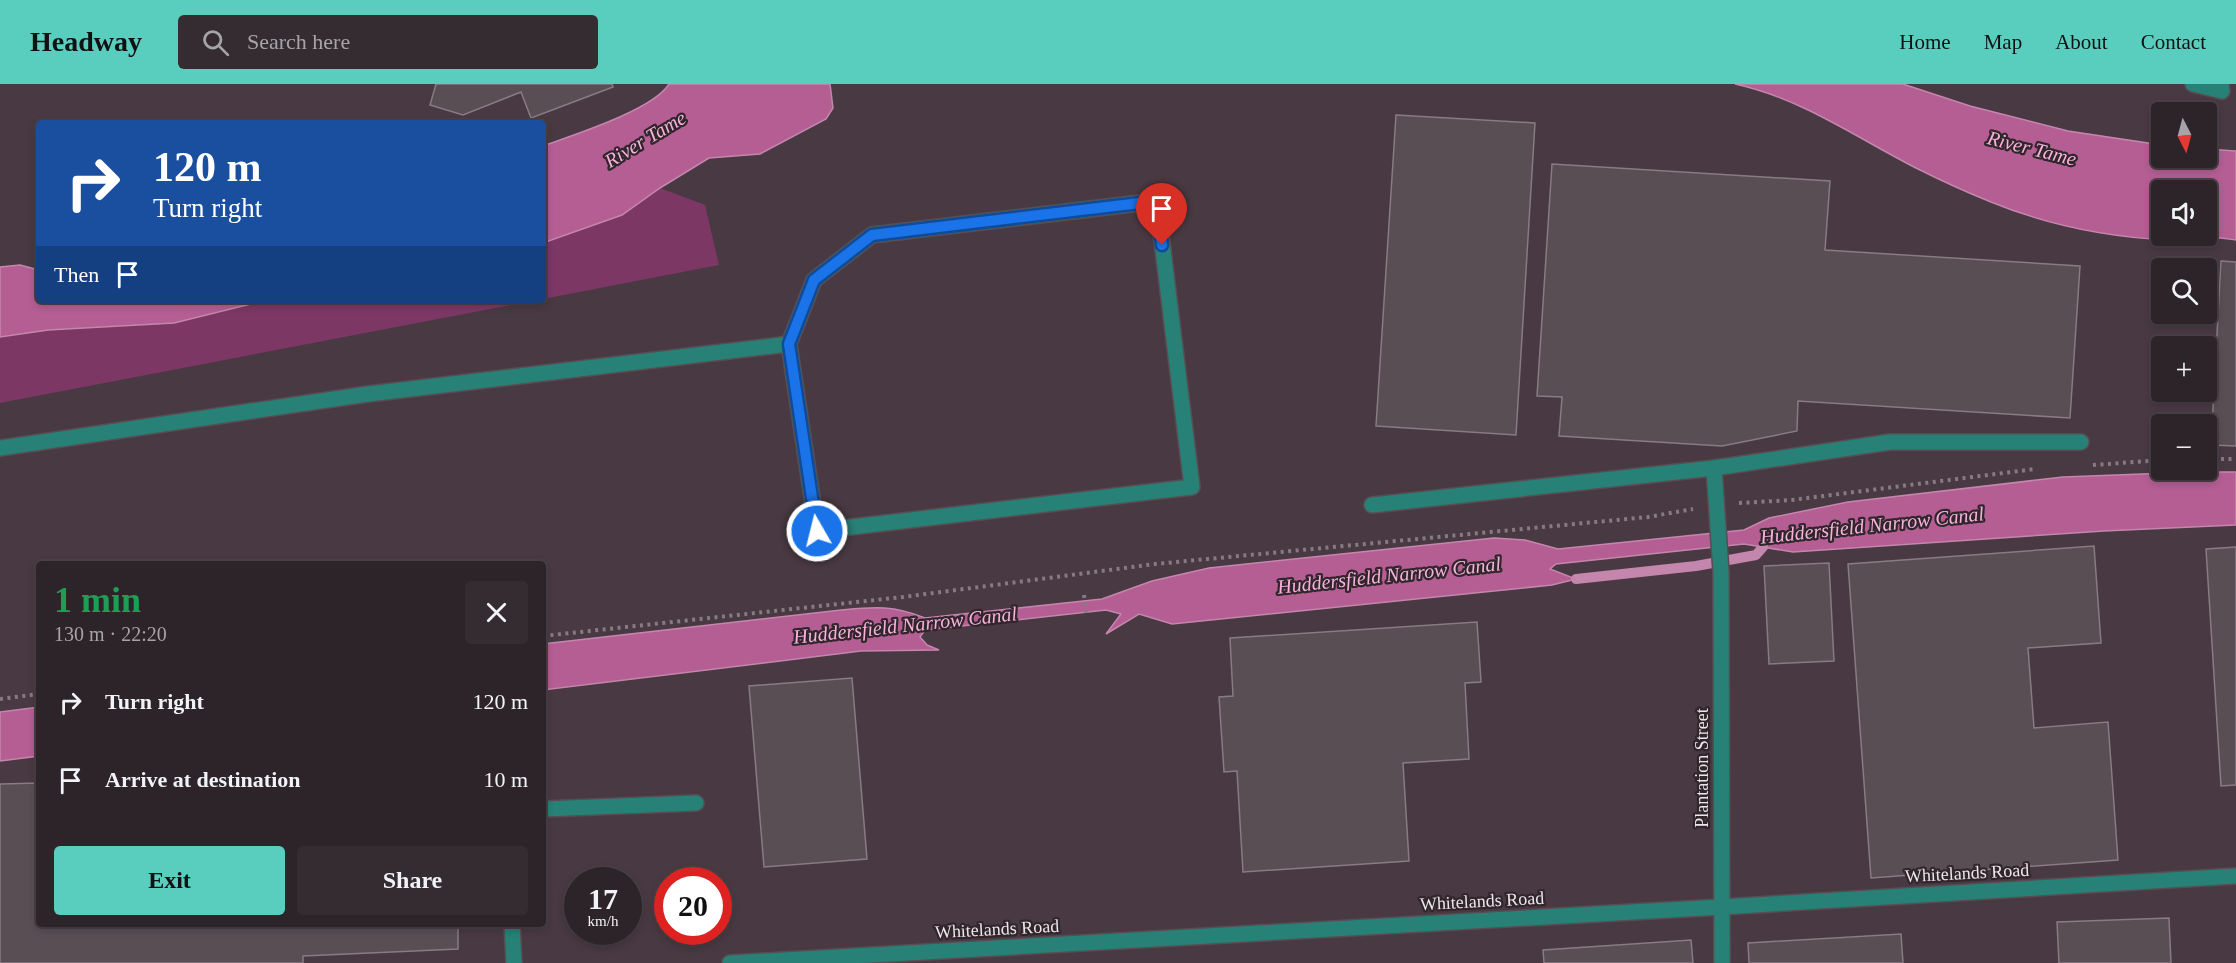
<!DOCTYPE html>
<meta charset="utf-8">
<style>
:root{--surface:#2c2428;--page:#342c30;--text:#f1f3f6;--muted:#a6a4a8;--line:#484145;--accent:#59cebe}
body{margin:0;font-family:Georgia,serif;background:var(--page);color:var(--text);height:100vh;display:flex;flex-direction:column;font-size:22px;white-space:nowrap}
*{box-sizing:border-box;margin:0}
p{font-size:20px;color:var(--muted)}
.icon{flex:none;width:33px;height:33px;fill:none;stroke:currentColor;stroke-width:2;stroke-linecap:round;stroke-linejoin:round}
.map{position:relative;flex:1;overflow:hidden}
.details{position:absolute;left:36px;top:477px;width:510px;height:366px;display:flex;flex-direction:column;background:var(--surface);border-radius:6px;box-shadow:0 3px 9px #0003,0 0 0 2px var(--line)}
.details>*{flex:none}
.banner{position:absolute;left:36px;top:36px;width:510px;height:183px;border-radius:6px;box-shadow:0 3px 9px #0003,0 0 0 2px var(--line);background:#1a4fa0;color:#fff;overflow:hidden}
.needle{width:39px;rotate:174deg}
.tools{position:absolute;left:2151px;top:18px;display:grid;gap:12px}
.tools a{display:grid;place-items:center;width:66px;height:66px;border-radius:6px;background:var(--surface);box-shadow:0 3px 9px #0003,0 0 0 2px var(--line);font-size:30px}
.speed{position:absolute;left:564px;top:783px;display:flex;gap:12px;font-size:30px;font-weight:700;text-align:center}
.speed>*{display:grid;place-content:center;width:78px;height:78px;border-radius:50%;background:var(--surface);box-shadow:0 3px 9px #0003,0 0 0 2px var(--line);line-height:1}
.speed small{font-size:15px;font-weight:400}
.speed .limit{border:9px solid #d22;background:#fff;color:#111}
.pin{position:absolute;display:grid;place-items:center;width:51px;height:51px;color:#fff;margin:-62px -26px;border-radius:50% 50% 50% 0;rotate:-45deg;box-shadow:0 0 6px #0007}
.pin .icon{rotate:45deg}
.me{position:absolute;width:66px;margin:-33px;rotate:352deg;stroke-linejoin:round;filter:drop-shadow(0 0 4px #0008)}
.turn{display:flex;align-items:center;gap:21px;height:126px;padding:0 18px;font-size:27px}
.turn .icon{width:78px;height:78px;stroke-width:2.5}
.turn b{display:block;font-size:42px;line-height:51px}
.then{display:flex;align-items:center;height:57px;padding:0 18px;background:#0003;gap:12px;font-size:22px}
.round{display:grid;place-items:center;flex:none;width:63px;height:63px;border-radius:6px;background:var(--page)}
.headline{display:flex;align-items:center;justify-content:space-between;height:102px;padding:0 18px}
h1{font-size:36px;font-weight:600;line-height:45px;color:#1e9e55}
.cta{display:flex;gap:12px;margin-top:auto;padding:12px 18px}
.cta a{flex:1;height:69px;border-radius:6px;background:var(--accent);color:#111;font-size:24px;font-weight:600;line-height:69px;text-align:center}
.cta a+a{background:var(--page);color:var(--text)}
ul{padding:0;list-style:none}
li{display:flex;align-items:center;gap:18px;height:78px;padding:0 18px}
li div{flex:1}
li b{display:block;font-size:22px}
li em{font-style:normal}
header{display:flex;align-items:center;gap:36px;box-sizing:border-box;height:84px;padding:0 30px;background:var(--accent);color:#111}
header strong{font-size:28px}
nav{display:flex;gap:33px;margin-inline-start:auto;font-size:21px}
.search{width:420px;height:54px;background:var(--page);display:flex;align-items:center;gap:15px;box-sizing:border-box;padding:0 21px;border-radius:6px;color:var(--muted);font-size:22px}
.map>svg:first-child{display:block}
</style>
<header>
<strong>Headway</strong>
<div class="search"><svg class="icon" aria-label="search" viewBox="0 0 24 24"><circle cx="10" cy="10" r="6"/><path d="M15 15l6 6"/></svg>Search here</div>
<nav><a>Home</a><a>Map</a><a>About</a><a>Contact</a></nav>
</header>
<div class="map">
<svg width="2236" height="879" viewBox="0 0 2236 879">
<rect width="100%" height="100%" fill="#3b3036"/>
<path fill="#493942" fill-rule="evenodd" d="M0,0H2236V879H0ZM2162,28H2206V74H2162ZM39,39H543V216H39ZM2162,106H2206V152H2162ZM2162,184H2206V230H2162ZM2162,262H2206V308H2162ZM2162,340H2206V386H2162ZM39,480H543V840H39ZM578,796H628V848H578ZM668,796H718V848H668Z"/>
<g fill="#7d3765">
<polygon points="660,104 705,121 719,181 543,215 543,159 622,131"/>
<path d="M267,216H538L0,319V253C36,245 73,245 109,241C162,237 216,230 267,216Z"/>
</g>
<g fill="#b45e94" stroke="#c586ae" stroke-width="1.5" fill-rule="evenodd">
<path d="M669,0H830L833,24L826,35L760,70L709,74L660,104L622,131L543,159V62C573,51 653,26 669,0Z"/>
<path d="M1735,0H1903L1970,22L2068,47L2161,61L2162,74H2206L2207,65L2236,67V156C2227,155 2218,153 2209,154C2195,154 2182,157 2168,156C2107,153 2047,141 1991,118C1966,108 1940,96 1916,84C1857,54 1801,14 1735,0ZM2162,106H2206V152H2162Z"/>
<polygon points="20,181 39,186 39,216 267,216 174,239 48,246 0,253 0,183"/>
<path d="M2195,388H2236V441L2104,447L1793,468L1744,460L1556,480L1550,485L1576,495L1552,501L1172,540L1139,530L1106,550L1121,530L1106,526L925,546L920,553L927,561L939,566L861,567L543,606V560L841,526C875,523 892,521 925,534L1102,515L1152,497L1209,484L1494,454L1525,456L1558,465L1744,446L1769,434L1848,418L2063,393Z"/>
<polygon points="39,623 39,672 0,677 0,628"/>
</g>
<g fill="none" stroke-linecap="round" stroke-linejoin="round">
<polyline stroke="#c586ae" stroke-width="10" points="1576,495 1696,482 1756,471 1763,463"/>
</g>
<g fill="#5a4e55" stroke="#887b82" stroke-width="1.5">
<polygon points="436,0 612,0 613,3 531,34 521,8 463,31 430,21"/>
<polygon points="1396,31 1535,39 1516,351 1376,342"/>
<polygon points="1552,80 1830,97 1825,166 2080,182 2070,334 1798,317 1797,347 1722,362 1559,352 1562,313 1537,312"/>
<polygon points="2221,177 2236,178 2236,362 2211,361"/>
<polygon points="2094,462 2101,559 2028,564 2034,644 2108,638 2118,776 1871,794 1848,480"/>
<polygon points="2236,463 2236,701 2221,702 2206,465"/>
<polygon points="1829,479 1834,577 1769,580 1764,482"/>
<polygon points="1477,538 1481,598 1465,599 1469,675 1403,679 1409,777 1243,788 1237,687 1224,688 1219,613 1233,612 1230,554"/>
<polygon points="852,594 867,775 764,783 749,602"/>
<polygon points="39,699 39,840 458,840 458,865 303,872 303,879 0,879 0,700"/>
<polygon points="2169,834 2171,879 2059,879 2057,838"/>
<polygon points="1901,850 1903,879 1749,879 1748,859"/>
<polygon points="1691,856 1693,879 1544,879 1543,866"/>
</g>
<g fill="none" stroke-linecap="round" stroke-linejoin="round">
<g stroke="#574d53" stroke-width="18">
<g id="minor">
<polyline points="2193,0 2222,7 2221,0"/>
<polygon points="1157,117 1192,403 817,447 789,260 814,196 872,151"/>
<polyline points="0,364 368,310 789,260"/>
<polyline points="1372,421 1714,384"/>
<polyline points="543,725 696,719"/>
<polyline points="512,840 514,879"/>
<polyline points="730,879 1721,823 2236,792"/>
<polyline points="1722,879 1721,488 1714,384 1890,358 2081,358"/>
</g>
</g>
<g stroke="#857b81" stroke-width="4" stroke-dasharray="3 4.5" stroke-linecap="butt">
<polyline points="2206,375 2236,375"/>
<polyline points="2093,381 2162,376"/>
<polyline points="1739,419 1792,416 2035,385"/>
<polyline points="1084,511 1087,533"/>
<polyline points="543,552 903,513 1155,480 1648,433 1693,425"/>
<polyline points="0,615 39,610"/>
</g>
<use href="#minor" stroke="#278176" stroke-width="15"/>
</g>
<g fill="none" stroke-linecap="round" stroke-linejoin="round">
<g stroke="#114b97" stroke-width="15">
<polyline id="route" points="817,447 789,260 814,196 872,151 1157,117 1162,161"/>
</g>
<use href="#route" stroke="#1a73e8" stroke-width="10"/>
</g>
<g text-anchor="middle" stroke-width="4.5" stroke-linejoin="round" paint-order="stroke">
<g font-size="18" fill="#ece5e9" stroke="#31262c">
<text transform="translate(1702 684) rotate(-90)" y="6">Plantation Street</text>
<text transform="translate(1967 789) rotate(-3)" y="6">Whitelands Road</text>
<text transform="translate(1482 817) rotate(-3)" y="6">Whitelands Road</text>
<text transform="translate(997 845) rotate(-3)" y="6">Whitelands Road</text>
</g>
<g font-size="20" font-style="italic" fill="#f7b2db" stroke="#31262c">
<text transform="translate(645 55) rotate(-31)" y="7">River Tame</text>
<text transform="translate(2032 64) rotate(14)" y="7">River Tame</text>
<text transform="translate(1872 441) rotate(-6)" y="7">Huddersfield Narrow Canal</text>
<text transform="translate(1389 491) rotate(-6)" y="7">Huddersfield Narrow Canal</text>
<text transform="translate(905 541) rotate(-6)" y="7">Huddersfield Narrow Canal</text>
</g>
</g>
</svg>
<div class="tools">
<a><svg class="needle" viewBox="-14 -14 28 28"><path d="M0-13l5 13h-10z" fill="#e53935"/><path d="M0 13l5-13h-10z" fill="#a6a4a8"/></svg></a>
<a><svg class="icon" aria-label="sound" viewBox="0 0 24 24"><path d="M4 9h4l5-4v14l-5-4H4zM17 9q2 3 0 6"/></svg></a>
<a><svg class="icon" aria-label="search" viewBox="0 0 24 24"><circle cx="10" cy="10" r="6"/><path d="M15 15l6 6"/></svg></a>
<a>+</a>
<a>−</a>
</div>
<div class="speed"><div>17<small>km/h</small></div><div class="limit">20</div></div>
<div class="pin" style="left:1162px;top:161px;background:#d93025"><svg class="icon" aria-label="arrive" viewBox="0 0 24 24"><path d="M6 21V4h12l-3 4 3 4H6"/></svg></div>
<svg class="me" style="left:817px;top:447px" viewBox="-20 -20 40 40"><circle r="17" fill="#1a73e8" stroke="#fff" stroke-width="3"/><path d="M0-11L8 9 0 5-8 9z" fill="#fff"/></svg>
<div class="banner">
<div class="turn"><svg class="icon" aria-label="right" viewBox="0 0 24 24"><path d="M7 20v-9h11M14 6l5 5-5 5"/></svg><div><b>120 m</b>Turn right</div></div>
<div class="then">Then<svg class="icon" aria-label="arrive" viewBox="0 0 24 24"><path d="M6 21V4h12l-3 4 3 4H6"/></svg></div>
</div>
<section class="details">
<div class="headline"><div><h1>1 min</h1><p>130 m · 22:20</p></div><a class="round"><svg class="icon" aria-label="close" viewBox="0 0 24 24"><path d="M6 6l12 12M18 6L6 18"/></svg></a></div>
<ul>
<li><svg class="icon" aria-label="right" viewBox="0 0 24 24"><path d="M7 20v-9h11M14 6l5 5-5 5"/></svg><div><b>Turn right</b></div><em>120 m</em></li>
<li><svg class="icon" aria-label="arrive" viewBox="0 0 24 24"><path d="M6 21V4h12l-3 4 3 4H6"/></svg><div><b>Arrive at destination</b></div><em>10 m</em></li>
</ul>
<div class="cta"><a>Exit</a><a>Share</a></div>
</section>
</div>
